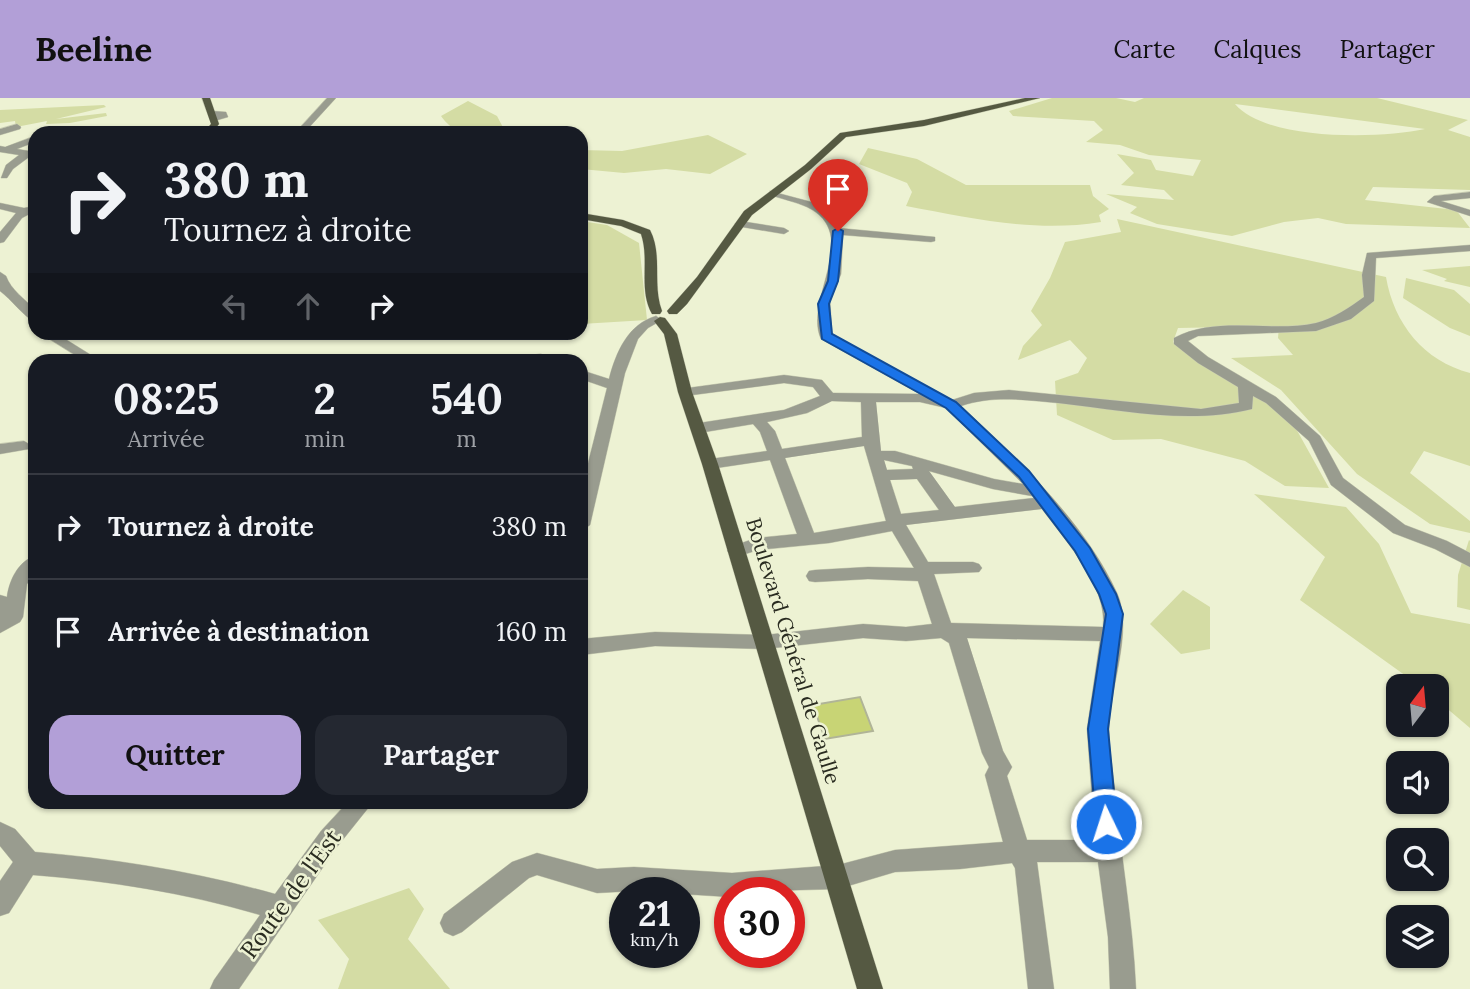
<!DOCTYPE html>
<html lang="fr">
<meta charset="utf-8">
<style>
:root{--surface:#171b24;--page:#242831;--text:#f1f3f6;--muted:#9ea1a6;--line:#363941;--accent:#b29fd7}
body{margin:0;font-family:Lora,serif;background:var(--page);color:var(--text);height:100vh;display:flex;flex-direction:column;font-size:26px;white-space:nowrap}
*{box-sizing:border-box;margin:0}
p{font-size:23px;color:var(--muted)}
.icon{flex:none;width:38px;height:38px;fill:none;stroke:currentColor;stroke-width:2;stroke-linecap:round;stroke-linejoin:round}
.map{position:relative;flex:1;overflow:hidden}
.details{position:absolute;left:28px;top:256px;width:560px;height:455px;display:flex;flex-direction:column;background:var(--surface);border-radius:21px;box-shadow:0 2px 5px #0004}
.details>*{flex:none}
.top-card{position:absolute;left:28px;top:28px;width:560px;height:214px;border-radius:21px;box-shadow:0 2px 5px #0004;background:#171b24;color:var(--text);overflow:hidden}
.needle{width:46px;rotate:16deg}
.controls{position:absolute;left:1386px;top:576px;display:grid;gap:14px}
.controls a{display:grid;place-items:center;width:63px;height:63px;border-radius:14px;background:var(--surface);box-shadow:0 2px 5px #0004;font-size:35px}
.speed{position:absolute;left:609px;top:779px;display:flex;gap:14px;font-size:35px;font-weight:700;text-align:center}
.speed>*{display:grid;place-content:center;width:91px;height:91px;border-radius:50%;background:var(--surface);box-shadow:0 2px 5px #0004;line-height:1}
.speed small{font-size:18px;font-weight:400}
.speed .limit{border:10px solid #d22;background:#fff;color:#111}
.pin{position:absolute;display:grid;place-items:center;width:60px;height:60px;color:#fff;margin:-72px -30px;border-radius:50% 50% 50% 0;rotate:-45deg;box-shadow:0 0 7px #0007}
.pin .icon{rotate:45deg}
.me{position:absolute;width:77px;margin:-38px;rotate:356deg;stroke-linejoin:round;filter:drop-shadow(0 0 5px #0008)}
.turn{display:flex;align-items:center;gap:24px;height:147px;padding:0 21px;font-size:32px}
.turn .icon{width:91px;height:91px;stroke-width:2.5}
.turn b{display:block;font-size:49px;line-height:60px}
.lanes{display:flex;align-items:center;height:66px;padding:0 21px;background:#0003;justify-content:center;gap:35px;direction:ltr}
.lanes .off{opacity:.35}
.eta{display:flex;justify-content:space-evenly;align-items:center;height:119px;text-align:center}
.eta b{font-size:42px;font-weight:700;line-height:49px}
.button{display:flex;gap:14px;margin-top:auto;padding:14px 21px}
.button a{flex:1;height:80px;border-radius:21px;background:var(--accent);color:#111;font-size:28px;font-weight:700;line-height:80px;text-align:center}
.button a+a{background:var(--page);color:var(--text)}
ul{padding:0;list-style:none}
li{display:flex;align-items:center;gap:21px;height:105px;padding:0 21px;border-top:2px solid var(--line)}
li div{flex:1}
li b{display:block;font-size:26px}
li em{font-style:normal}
header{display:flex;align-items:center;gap:42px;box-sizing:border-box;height:98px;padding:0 35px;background:var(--accent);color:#111}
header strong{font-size:33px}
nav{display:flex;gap:38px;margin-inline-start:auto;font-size:24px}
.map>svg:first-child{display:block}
</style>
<header>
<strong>Beeline</strong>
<nav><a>Carte</a><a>Calques</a><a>Partager</a></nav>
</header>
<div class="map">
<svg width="1470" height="891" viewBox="0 0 1470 891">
<rect width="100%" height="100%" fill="#edf2d3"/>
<g fill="#d4dca4" fill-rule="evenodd">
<path d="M1052,0H1116L1135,4L1144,0H1377L1468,22L1448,32L1470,39V92L1373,89L1365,102L1456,112L1470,130L1346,126L1318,120L1284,124L1232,138L1157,126L1130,115L1137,109L1106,96L1174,102L1164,92L1121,87L1134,75L1117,56L1151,62L1156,72L1193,78L1201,62L1149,57L1120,47L1086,44L1103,32L1094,23L1013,18L1009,13ZM1235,6L1425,31C1379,41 1266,43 1235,6Z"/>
<path d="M468,3L497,18L506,35C478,35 459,43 441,18Z"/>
<polygon points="104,7 106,9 56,21 106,15 107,18 70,25 46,26 47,23 16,29 15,23 0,25 0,12"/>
<polygon points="708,37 747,56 710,76 666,71 624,75 581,71 581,52 622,53"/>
<path d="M868,50L917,61L966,87H1090L1093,98L1109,111L1099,117L1101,124C1035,135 971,120 906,108L912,94L907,85L859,66Z"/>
<path d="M1117,121L1386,179C1394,226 1424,263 1470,275V368L1424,353L1410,375L1470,423V435L1430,426L1357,376L1281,292L1231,260L1293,257L1278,240L1279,228L1178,230L1173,244L1197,262L1289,318L1329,390L1285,388L1245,363L1161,341L1113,342L1057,317L1055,283L1078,275L1087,260L1070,242L1018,262L1023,248L1042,227L1031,213L1050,180L1065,144L1121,134Z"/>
<polygon points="581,123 607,127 639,145 647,222 581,226"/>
<polygon points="1470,168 1470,189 1444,183 1447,181 1422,172"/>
<polygon points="1406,180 1454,192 1470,206 1470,238 1450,230 1403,200"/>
<polygon points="1254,396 1346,409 1379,446 1411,515 1470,526 1470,630 1437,602 1437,588 1420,588 1300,502 1325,459"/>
<polygon points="1469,442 1470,443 1470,512 1457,509 1458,477"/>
<polygon points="1183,492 1210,509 1210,551 1181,556 1150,526"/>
<polygon points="409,790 424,811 408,841 450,891 338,891 349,861 318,822"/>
</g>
<polygon fill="#c8d475" stroke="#b0b497" stroke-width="2" points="860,599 873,633 825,641 813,607"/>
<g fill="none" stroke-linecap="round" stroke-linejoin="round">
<g stroke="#caceb3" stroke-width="1">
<g id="minor">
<polygon points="327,0 336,0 304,35 295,35"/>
<polygon points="212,13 226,14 228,19 211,24 211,20 216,19 209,18"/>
<polygon points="17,26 21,29 20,31 0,37 0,31"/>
<polygon points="57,29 60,30 60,34 44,35"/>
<polygon points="35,38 35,44 17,51 35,54 35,60 29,59 13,71 7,80 1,80 6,67 19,57 0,54 0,48 5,49"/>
<path d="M770,93L819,106L838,130L935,139V143L931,144L843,137L841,176L830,203L832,236L952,302L974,295L1009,292L1201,311L1239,305L1238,289L1198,265L1174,246V240C1217,217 1270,235 1316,225C1334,220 1349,210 1364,199L1362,177L1367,155L1470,147V153L1376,160L1374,203L1351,221L1316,233L1198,238L1188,243L1208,259L1276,299L1320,338L1343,380L1405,427L1447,443L1470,455V469L1435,451L1393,435L1331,387L1309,343L1266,305L1253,298L1252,311C1189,327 1121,312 1058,305C1025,302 993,297 961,308C1018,362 1084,423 1117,495C1134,532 1109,591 1109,632C1109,649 1112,667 1114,685C1120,754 1133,822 1136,891H1110L1108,839L1098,764H1037L1054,891H1028L1015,770L1012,765L960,771L895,774L838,791L730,794V799L634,793L597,795L537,777L529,780L462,834L453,838L444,834L440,825L444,816L512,764L537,755L597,771L634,769L732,775L838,767L895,752L1003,744L985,677L989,669L982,655L949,545L941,540L906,543L863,540L765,551L655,548L581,557V541L655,534L765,537L863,526L906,529L932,526L918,483L868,481L815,484L809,483L806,478L809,473L815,472L868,469L914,470L892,433L829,445L758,452L736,459L727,453L730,449L756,440L797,436L770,362L710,371L702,366L710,361L767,353L760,334L753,326L699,335L691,330L699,325L784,312L820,298L813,289L784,285L685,298L678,294L680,291L784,277L822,282L833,295L920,296L821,241C803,201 863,136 807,109C796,104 782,101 770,97ZM832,303L861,304L862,339L782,351L775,333L767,324L807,315ZM876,304H920L946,310L1023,386L994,381L895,353H881ZM864,348L886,423L814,435L785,360ZM884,362L912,368L913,371L887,372ZM929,373L993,391L1032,398L1034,400L955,409ZM917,381L939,412L901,416L890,382ZM1042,411C1064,441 1108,489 1103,529L951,525L934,476L979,474L982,470L979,466L973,464H928L906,427ZM967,540L1100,543L1087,631L1095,742H1027L1007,678L1012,669L1003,653Z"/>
<polygon points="1470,94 1470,100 1441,103 1470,112 1470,118 1427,104 1434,98"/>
<polygon points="0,105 24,110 35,108 35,113 22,120 4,144 0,145 0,134 16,115 0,111"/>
<polygon points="740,123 784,130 789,133 784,136 736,128 735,126"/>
<path d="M0,174L6,178C11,192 25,201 35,212V224C24,219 11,201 0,193Z"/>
<path d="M656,218L662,222L648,230L638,241L625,275L590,427L581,433V393L607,290L581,281V272L609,281C616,254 628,226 656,218Z"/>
<polygon points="38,234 54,234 99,262 83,262"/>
<polygon points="541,256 557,262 518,262 520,259"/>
<polygon points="24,343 32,348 29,351 0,356 0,346"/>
<path d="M35,458V476L27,486L23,519L20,524L0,535V497L7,499C9,483 18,463 35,458Z"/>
<path d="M348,704H373L337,749L239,891H210L214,882L260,817C186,795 111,783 33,777L9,815L0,818V783L13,764L0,748V724L15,731L35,754C117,761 196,774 275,796L321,733Z"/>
</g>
</g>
<g stroke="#caceb3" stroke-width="1">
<g id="major">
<polygon points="202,0 210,0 219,26 212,35 203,35 211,26"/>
<polygon points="1025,0 1040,0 924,28 846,39 811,71 752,117 687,206 677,216 669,216 667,213 697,179 744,113 805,67 840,35 924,22"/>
<path d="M581,115L623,122L650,132C663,157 652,186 662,213L660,216H652C638,191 650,162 641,136L621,128L581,121Z"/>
<polygon points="660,219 665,220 677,236 692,294 718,366 883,891 857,891 702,366 678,294 664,236 654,223"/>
</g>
</g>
<use href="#minor" fill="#999c8f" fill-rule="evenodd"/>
<use href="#major" fill="#555942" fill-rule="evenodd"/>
</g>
<polygon fill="#1a73e8" stroke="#114b97" stroke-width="2" points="838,130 843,133 838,183 829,206 832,236 956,304 1029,373 1090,450 1116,496 1123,516 1108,631 1117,726 1114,733 1106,735 1099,733 1096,726 1088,631 1106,516 1099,496 1075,453 1019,379 946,310 822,241 818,206 828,183 833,133"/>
<g text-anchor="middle" stroke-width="5" stroke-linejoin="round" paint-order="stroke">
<g font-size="21" fill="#2a2c21" stroke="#edf2d3">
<text transform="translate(793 553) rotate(73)" y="7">Boulevard Général de Gaulle</text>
</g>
<g font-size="24" fill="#2a2c21" stroke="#edf2d3">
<text transform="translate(291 796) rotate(-54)" y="8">Route de l'Est</text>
</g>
</g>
</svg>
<div class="controls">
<a><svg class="needle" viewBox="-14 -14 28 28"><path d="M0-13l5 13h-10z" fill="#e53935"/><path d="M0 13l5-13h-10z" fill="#9ea1a6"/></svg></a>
<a><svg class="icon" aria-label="sound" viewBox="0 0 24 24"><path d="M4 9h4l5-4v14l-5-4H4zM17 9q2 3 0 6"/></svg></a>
<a><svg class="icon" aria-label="search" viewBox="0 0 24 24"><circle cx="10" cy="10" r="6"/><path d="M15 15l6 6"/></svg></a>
<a><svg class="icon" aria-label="layers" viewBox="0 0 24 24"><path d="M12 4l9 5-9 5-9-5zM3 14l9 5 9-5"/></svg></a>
</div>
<div class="speed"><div>21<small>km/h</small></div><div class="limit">30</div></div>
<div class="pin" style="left:838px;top:133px;background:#d93025"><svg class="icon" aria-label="arrive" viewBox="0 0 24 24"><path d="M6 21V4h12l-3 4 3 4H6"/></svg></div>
<svg class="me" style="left:1106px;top:726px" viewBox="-20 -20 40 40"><circle r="17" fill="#1a73e8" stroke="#fff" stroke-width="3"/><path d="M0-11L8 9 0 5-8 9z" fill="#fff"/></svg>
<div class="top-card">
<div class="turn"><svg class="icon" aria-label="right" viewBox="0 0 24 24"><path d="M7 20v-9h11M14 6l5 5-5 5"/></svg><div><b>380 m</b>Tournez à droite</div></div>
<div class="lanes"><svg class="icon off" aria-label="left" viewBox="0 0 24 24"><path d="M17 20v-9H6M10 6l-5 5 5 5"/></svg><svg class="icon off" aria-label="ahead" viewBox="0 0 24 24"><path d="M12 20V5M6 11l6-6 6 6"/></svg><svg class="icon" aria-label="right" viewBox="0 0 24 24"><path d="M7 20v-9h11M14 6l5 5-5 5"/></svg></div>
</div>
<section class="details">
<div class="eta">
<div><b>08:25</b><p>Arrivée</p></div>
<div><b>2</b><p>min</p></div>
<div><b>540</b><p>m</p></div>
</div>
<ul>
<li><svg class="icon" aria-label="right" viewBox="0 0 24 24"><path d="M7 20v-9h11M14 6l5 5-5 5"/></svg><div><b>Tournez à droite</b></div><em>380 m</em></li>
<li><svg class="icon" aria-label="arrive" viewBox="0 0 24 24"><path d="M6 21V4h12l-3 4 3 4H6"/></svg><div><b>Arrivée à destination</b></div><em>160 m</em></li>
</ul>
<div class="button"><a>Quitter</a><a>Partager</a></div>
</section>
</div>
